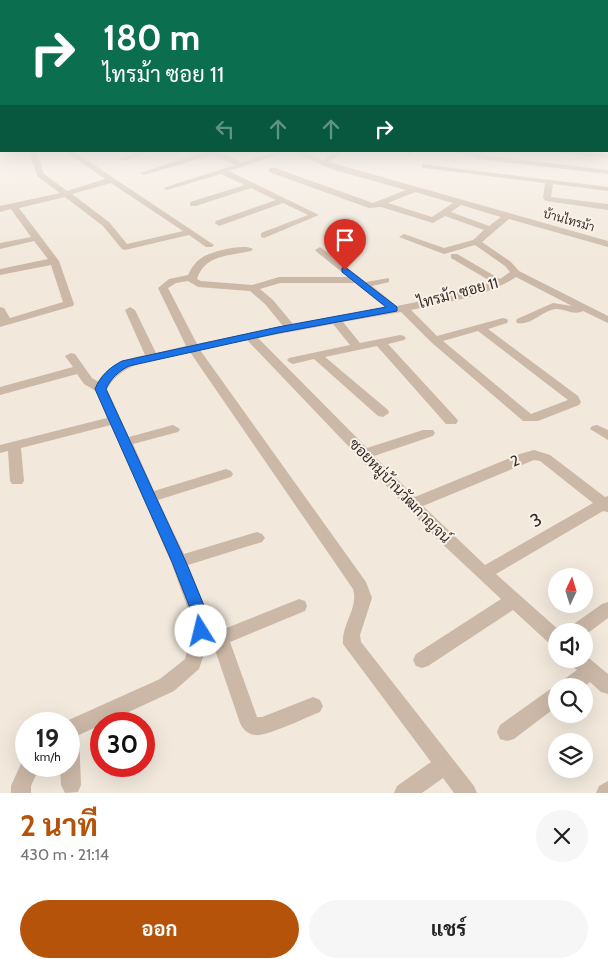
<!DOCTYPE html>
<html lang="th">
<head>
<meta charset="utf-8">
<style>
  body { margin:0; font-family:Cabin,Sarabun,sans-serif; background:#f6f6f6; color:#222; height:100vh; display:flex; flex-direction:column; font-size:19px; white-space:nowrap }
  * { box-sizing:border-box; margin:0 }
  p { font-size:16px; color:#767676 }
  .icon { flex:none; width:28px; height:28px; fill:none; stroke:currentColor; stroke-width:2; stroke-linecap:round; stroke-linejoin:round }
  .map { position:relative; height:793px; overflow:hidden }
  .details { display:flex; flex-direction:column; background:#fff; flex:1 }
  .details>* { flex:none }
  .banner { position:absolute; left:0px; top:0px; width:609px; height:152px; box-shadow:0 5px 20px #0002; background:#0b6e4f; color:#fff; overflow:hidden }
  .needle { width:32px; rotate:4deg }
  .buttons { position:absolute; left:548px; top:568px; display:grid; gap:10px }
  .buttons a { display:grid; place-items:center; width:45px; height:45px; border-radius:50%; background:#fff; box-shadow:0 5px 20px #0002; font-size:25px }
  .speed { position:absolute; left:15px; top:712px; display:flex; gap:10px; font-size:25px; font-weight:700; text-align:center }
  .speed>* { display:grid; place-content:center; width:65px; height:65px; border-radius:50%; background:#fff; box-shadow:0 5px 20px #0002; line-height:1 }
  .speed small { font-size:12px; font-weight:400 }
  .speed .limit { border:8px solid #d22; background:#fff; color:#111 }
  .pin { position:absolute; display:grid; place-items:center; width:42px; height:42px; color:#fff; margin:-51px -21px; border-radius:50% 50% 50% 0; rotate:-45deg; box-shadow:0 0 5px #0007 }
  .pin .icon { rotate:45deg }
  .me { position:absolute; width:55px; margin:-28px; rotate:351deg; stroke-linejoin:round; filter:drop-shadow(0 0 4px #0008) }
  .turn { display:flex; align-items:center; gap:18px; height:105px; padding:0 20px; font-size:22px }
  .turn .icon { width:65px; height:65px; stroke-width:2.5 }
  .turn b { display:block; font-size:35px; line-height:42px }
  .lanes { display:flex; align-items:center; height:48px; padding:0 20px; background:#0003; justify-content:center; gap:25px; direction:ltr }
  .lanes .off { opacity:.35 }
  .round { display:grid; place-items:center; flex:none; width:52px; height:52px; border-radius:26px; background:#f6f6f6 }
  .headline { display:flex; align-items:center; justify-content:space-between; height:85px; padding:0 20px }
  h1 { font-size:30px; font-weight:700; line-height:38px; color:#b45309 }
  .cta { display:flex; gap:10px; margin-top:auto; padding:10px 20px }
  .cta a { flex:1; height:58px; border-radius:30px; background:#b45309; color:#fff; font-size:20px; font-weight:700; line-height:58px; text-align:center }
  .cta a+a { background:#f6f6f6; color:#222 }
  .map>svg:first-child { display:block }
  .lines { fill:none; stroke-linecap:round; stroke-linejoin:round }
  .minor { fill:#cbb8a7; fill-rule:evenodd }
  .route { fill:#1a73e8; stroke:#114b97 }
  .labels { text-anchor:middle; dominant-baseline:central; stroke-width:4; stroke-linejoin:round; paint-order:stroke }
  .far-street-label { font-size:12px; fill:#372d28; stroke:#faf2e8 }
  .street-label { font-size:15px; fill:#372d28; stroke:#faf2e8 }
  .near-street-label { font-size:18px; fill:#372d28; stroke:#faf2e8 }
</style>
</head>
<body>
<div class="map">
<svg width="608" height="793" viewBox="0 0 608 793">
  <rect width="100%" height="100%" fill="#f2e8dc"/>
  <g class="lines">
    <!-- minor -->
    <g class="minor">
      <path d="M28 151H36L44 174 67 191 105 179 65 151H73L214 245 212 247H206L189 235 125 250 122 249 103 226 65 197 19 208 59 261 74 304 73 306 0 327V307L4 308 10 318 63 302 51 265 0 275V269L48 259 34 241 0 249V243L31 237 11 209 0 212V206L60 193 38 177ZM111 183 183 231 127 244 109 222 72 194Z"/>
      <polygon points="143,151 155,151 123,161 119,159"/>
      <polygon points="207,151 217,151 242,162 278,151 289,151 229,171 319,215 264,238 261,237 261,233 308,215 283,203 219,226 215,223 216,221 276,200 251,188 196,206 190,206 190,202 245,185 221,174 167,190 163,188 235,165 213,155 144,175 140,173"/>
      <path d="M291 151H301L323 160 337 151H345L329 162 608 241V247L509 219 482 242 511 262 519 271 608 316V323L583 311C574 316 564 308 555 309 542 311 531 326 517 323L516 321 517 319 553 303 572 306 516 277C486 297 446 302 411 310L437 336 503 318 507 319 508 321 507 323 488 329 578 396 581 402 579 405 538 421H523L431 342 401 312 343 322 360 343 400 335 404 336 406 338 404 340 388 344 456 418 458 421 456 424H446L377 346 325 357 388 410 389 413 383 417 378 416 314 359 293 364 289 362 287 360 289 358 350 345 333 324 258 338 367 448 423 430H433L435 433 433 436 374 456 415 497 520 454 534 450 550 455 605 497 608 496V512L603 511 496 574 560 631H556V646L550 644 513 610 428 666 422 668 416 666 413 660 416 654 501 599 437 539 247 340 200 350 366 582 372 598 360 635 361 642 474 786 477 793H454L443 778 422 793H394L397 786 431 762 343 644C341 625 359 608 353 589L190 352C160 359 123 360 107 389L129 437 173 425 180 429 178 432 133 444 154 491 226 469 231 471 233 474 231 477 158 500 184 554 257 532 262 534 265 538 262 542 188 565 206 609 209 632 219 631 299 599 305 601 307 606 305 611 230 642 257 717H262L313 697 320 700 323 706 320 712C307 717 266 737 255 735 248 734 243 730 240 723L214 647 206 648 199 669 174 691 79 735 81 785 78 792 65 793 61 785 60 766H69V724L62 723 160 679 185 659 192 631 188 609 171 562 111 425 21 448 24 481 22 484H12L10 481 8 451 0 453V445L107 418 96 391 84 384 77 374 0 395V387L73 367 65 356 71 353 75 354 92 378 99 382C109 364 126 359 145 355L125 310 130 307 135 310 156 353 186 346 158 288 169 279 188 275C191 268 196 261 203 257 212 251 245 243 253 249L251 251C230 256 205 254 197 279L201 281 252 285 279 277H348L317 252 315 250 320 247 366 282 389 278V282L372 286 397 306 445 296 492 282 451 258V254H457L500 279 510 272 505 266 475 245 444 254 399 237 404 234 444 248 473 240 484 230 445 216 433 223 381 207 369 208 269 172V168H275L373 203 406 190 331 169ZM415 192 453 203 432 217 388 203ZM461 205 501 217 489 226 451 212ZM188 281 198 287 250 291 265 304 283 326 197 344 168 288 176 283ZM280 283H355L386 308 293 324 273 300 260 289ZM478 331 568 400 531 414 443 341ZM534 460 540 461 593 503 485 565 423 506Z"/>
      <polygon points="409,151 416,151 411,156 407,154"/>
      <polygon points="450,151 482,153 482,155 608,170 608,174 478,159 475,157"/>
      <polygon points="556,151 608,154 608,158 559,153"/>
      <polygon points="422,164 608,187 608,191 553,184 551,197 608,204 608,210 546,201 543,198 545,183 425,168 422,168"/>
      <polygon points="597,425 608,430 608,440 590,429 592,426"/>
      <polygon points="608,602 608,618 584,636 584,631 568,631 571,626 602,604"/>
      <polygon points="584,654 608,674 608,694 601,692 590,682 584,687 561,686 563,680 577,670 571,665 568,659 584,659"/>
      <polygon points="556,687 556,707 514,739 507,741 500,739 497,732 500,725 549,690"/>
      <polygon points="26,758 26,766 40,766 31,786 31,793 11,793 11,786 23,759"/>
      <polygon points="608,781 608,793 596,793 599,786"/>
    </g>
  </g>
  <!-- sky -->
  <linearGradient id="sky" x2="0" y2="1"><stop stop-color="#7cb1d2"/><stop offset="0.57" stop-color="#f9f5ef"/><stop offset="1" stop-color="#f9f5ef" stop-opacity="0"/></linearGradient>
  <rect width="608" height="259" fill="url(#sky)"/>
  <!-- route -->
  <path class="route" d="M345 267 397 307V311L278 333 129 366C119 371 111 378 106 389L186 562 205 608 209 631 207 636 201 638 195 636 190 608 172 562 95 389C100 376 110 367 122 361L278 327 386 307 342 272V268Z"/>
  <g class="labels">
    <!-- far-street labels -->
    <g class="far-street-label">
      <text transform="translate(569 220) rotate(16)">บ้านไทรม้า</text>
    </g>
    <!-- street labels -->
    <g class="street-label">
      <text transform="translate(458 293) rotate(-15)">ไทรม้า ซอย 11</text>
      <text transform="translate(515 461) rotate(-22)">2</text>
      <text transform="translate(400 491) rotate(46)">ซอยหมู่บ้านวัฒกาญจน์</text>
    </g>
    <!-- near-street labels -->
    <g class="near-street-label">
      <text transform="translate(536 520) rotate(-30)">3</text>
    </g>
  </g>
</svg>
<div class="buttons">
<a><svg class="needle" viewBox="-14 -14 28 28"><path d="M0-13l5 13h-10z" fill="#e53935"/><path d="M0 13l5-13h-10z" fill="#767676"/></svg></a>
<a><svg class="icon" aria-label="sound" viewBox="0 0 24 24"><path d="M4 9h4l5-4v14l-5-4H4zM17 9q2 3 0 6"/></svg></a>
<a><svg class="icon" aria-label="search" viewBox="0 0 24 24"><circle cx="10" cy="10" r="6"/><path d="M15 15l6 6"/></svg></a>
<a><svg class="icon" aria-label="layers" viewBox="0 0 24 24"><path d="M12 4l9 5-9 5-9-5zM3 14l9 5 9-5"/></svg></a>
</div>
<div class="speed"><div>19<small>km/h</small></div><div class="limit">30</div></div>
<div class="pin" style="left:345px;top:270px;background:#d93025"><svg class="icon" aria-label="arrive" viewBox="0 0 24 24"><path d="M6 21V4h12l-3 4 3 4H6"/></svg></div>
<svg class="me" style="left:201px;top:631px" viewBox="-20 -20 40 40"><circle r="19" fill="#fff"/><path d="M0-13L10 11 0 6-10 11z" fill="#1a73e8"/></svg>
<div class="banner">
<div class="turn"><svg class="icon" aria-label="right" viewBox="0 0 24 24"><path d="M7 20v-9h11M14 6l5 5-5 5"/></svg><div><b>180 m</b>ไทรม้า ซอย 11</div></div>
<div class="lanes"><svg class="icon off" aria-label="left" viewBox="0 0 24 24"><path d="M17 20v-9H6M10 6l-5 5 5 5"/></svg><svg class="icon off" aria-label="ahead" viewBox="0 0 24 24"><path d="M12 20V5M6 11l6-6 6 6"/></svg><svg class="icon off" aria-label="ahead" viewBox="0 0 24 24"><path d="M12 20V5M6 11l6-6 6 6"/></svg><svg class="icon" aria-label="right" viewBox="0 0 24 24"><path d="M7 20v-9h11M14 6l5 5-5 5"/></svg></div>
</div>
</div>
<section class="details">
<div class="headline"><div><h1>2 นาที</h1><p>430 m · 21:14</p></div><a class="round"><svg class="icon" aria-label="close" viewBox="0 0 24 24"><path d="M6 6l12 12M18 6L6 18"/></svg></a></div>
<div class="cta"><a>ออก</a><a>แชร์</a></div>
</section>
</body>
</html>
